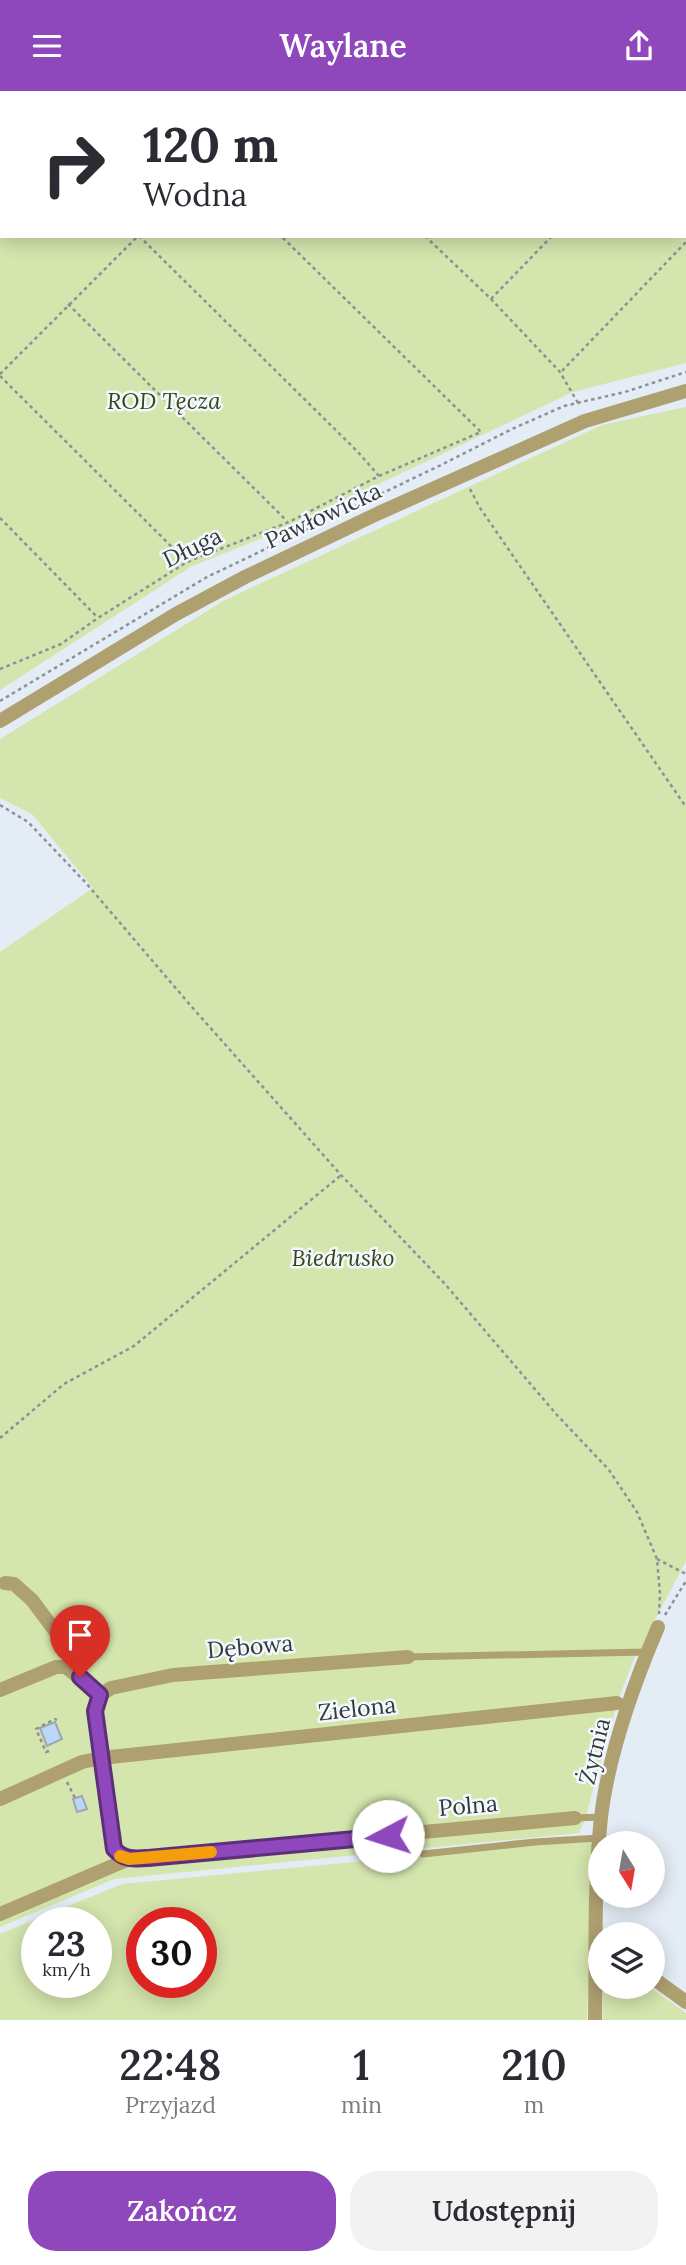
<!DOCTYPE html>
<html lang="pl">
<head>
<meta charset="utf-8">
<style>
  body { margin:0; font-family:Lora,serif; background:#f2f2f3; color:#2b2b33; height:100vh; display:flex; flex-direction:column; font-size:26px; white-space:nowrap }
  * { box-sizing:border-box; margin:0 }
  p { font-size:23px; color:#7c7c81 }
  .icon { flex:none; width:38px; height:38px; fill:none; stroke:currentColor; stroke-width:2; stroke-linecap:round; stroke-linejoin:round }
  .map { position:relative; height:1929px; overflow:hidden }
  .details { display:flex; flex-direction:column; background:#fff; flex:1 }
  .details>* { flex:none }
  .guide { position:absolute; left:0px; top:0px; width:686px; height:147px; box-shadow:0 4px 18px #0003; background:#fff; color:#2b2b33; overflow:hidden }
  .needle { width:46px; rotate:169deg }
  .tools { position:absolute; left:588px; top:1740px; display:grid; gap:14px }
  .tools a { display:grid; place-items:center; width:77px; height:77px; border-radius:50%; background:#fff; box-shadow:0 4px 18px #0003; font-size:35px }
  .speed { position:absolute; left:21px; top:1816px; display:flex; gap:14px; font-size:35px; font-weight:700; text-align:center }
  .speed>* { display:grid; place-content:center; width:91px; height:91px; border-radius:50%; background:#fff; box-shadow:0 4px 18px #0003; line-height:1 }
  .speed small { font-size:18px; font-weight:400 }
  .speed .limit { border:10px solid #d22; background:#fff; color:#111 }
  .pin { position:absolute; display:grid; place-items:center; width:60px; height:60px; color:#fff; margin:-72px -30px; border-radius:50% 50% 50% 0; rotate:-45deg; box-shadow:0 0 7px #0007 }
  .pin .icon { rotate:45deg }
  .me { position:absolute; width:77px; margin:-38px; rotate:265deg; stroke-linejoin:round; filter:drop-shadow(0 0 5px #0008) }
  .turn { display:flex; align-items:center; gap:24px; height:147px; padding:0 28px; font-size:32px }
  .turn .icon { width:91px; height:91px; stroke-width:2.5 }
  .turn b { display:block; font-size:49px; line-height:60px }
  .eta { display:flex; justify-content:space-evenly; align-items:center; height:119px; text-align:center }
  .eta b { font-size:42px; font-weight:600; line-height:49px }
  .cta { display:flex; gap:14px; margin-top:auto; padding:14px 28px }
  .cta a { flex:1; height:80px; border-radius:28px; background:#8f48bb; color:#fff; font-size:28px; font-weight:600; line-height:80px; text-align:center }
  .cta a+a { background:#f2f2f3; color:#2b2b33 }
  header { display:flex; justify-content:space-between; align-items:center; height:91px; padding:0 28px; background:#8f48bb; color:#fff; font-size:32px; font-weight:600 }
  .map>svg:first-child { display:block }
  .green { fill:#d4e5ad; fill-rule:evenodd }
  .building { fill:#bbd6f6; stroke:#9ea6ae; stroke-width:2 }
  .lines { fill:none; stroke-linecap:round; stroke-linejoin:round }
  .path { stroke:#8c9197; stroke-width:2.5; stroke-dasharray:3.5 3.5; stroke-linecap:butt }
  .lane { stroke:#afa070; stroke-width:7 }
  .street { stroke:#afa070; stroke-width:14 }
  .route-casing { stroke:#5d2f7a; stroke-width:18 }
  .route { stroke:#8f48bb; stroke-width:12 }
  .slow { stroke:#f59e0b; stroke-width:12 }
  .labels { text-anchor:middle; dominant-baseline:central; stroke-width:5; stroke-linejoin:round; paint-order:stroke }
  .park-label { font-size:23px; font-style:italic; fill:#3a4617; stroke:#f4f9ff }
  .street-label { font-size:23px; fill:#36393c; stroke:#f4f9ff }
</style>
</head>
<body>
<header><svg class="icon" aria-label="menu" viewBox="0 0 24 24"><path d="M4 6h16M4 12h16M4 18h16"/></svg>Waylane<svg class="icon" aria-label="share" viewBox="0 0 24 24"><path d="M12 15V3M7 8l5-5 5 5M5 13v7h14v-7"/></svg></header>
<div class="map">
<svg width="686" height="1929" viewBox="0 0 686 1929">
  <rect width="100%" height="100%" fill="#e4ecf5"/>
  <!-- green -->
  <g class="green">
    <path d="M0 0H686V272L573 301 273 443 192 475 0 599ZM2 2H684V145H2Z"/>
    <polygon points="686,316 686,1470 648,1542 641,1564 635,1565 617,1612 585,1728 579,1742 114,1788 0,1836 0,861 93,797 32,723 0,707 0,648 225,509 602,334"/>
    <path d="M596 1748 592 1777 587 1929H0V1843L122 1793ZM37 1832H96V1892H37ZM142 1832H201V1892H142Z"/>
    <polygon points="603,1895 648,1895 686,1922 686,1929 603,1929"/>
  </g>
  <!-- building -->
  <g class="building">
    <polygon points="55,1631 62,1648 47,1655 40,1637"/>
    <polygon points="82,1705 87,1718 77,1721 73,1708"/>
  </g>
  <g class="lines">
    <!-- path -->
    <g class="path">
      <polyline points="603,0 605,2"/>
      <polyline points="85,2 87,0"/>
      <polyline points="279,2 281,0"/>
      <polyline points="417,2 419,0"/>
      <polyline points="556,2 557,0"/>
      <polyline points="0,8 2,10"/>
      <polyline points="684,78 686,79"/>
      <polyline points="0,87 2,85"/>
      <polyline points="139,145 357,360 379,385"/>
      <polyline points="425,145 491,208 560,281 578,312"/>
      <polyline points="491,208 552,145"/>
      <polyline points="68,213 287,430"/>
      <polyline points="562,280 686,151"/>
      <polyline points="0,283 138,145"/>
      <polyline points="0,285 187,471"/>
      <polyline points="470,398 480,417 686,716"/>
      <polyline points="0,427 98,527"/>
      <polyline points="0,578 61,553 98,527 187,471 289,431 379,385 481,341 281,145"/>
      <polyline points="0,610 207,486 439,375 512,338 564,315 625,301 686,281"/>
      <polyline points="0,714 28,731 86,792 191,915 341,1084 445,1193 557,1324 609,1379 637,1421 657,1468 660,1503 659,1523"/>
      <polyline points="0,1347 64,1293 134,1255 340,1085"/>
      <polyline points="657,1468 686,1483"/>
      <polyline points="665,1524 686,1490"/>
      <polyline points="49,1660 46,1661 36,1638 55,1628 57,1629"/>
      <polyline points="67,1691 75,1707"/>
    </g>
    <!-- lane -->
    <g class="lane">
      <polyline points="408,1566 646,1561"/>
      <polyline points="575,1727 602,1726"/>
      <polyline points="423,1763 535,1751 599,1747"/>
    </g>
    <!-- street -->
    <g class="street">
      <polyline points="0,630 176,523 245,486 379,422 585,330 686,300"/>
      <polyline points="5,1492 14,1493 32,1509 70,1560 71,1569 66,1576"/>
      <polyline points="66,1576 100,1604"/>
      <polyline points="0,1599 56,1576 66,1576"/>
      <polyline points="100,1604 111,1597 173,1584 408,1566"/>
      <polyline points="100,1604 95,1620 114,1758 120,1765 129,1768"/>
      <polyline points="0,1708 82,1671 101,1667 617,1612"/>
      <polyline points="0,1823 129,1768 575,1727"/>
      <polyline points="653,1887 686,1911"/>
      <path d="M595 1929C596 1866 594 1799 600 1736 606 1669 632 1597 658 1536"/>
    </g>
  </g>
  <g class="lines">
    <defs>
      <path id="route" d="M80 1586 100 1604 95 1620 114 1758C124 1769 134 1768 148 1767L388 1745"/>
    </defs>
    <!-- route casing -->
    <use href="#route" class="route-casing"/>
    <!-- route -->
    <use href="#route" class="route"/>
    <!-- slow -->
    <polyline class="slow" points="120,1765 129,1768 211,1761"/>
  </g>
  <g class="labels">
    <!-- park labels -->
    <g class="park-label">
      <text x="164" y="309">ROD Tęcza</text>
      <text x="343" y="1166">Biedrusko</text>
    </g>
    <!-- street labels -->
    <g class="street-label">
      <text transform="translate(323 424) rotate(-25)">Pawłowicka</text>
      <text transform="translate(192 456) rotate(-26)">Długa</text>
      <text transform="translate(250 1555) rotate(-5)">Dębowa</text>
      <text transform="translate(357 1617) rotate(-6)">Zielona</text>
      <text transform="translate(594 1660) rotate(-76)">Żytnia</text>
      <text transform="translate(468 1714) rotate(-5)">Polna</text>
    </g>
  </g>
</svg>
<div class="tools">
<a><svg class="needle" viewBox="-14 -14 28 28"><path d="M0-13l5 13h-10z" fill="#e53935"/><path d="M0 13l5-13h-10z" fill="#7c7c81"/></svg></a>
<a><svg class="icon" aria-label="layers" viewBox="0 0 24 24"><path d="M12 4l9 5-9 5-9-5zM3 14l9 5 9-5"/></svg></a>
</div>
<div class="speed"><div>23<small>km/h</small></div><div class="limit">30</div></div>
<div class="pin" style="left:80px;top:1586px;background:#d93025"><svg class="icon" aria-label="arrive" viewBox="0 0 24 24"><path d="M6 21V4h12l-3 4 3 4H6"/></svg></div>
<svg class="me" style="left:388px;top:1745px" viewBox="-20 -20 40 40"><circle r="19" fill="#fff"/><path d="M0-13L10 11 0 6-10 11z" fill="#8f48bb"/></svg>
<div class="guide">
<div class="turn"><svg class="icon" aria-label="right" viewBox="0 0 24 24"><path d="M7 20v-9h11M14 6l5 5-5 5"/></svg><div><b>120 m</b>Wodna</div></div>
</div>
</div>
<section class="details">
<div class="eta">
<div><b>22:48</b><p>Przyjazd</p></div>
<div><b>1</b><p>min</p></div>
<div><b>210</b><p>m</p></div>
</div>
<div class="cta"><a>Zakończ</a><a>Udostępnij</a></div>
</section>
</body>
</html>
